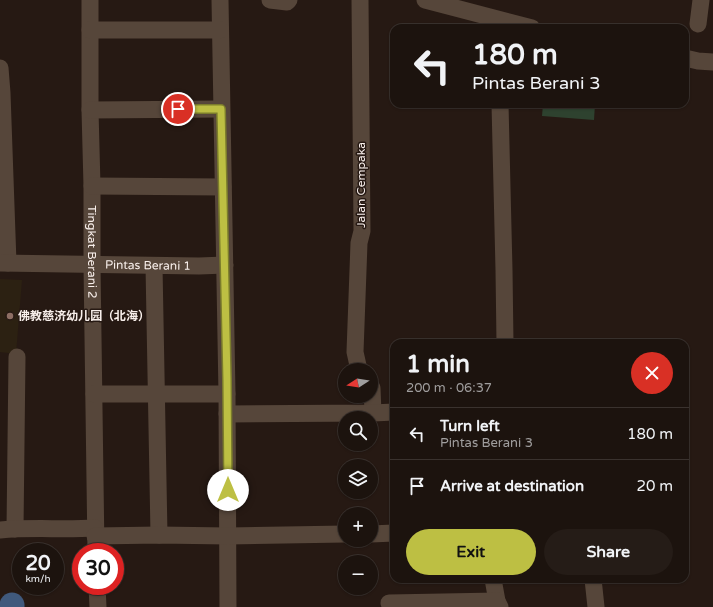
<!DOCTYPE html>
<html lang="en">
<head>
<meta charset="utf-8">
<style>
  body { margin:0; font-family:"Varela Round","Noto Sans SC",sans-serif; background:#251c17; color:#f1f3f6; height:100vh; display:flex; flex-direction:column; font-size:15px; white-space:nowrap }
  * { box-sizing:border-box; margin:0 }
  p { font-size:13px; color:#a09e9e }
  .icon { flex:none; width:22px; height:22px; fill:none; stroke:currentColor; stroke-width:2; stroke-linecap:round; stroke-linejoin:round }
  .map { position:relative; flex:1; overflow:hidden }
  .drawer { position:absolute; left:390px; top:339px; width:299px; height:244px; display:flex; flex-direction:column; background:#1c130e; border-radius:12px; box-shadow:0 1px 3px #0004,0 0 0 1px #3a322e }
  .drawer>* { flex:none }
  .top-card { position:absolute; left:390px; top:24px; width:299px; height:84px; border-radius:12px; box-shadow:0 1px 3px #0004,0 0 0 1px #3a322e; background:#1c130e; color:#f1f3f6; overflow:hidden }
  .needle { width:26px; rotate:258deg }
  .buttons { position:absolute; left:338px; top:363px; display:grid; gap:8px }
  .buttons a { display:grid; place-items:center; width:40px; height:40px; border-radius:50%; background:#1c130e; box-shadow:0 1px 3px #0004,0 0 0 1px #3a322e; font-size:20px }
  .speed { position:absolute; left:12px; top:543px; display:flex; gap:8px; font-size:20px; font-weight:700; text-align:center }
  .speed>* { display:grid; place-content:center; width:52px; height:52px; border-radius:50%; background:#1c130e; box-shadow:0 1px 3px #0004,0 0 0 1px #3a322e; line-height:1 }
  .speed small { font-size:10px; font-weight:400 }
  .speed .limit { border:6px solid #d22; background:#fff; color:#111 }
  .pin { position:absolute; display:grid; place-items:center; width:34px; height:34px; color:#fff; margin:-17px; border:2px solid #fff; border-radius:50%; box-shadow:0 1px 4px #0007 }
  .me { position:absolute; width:44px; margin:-22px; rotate:0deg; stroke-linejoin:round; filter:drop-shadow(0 0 3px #0008) }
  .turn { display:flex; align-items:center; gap:14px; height:84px; padding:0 16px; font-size:18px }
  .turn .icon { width:52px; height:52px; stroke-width:2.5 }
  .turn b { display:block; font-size:28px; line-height:34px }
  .round { display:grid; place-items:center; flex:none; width:42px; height:42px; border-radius:21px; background:#251c17 }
  .overview { display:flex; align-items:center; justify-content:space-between; height:68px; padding:0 16px }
  h1 { font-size:24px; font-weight:700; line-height:30px }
  .primary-button { display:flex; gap:8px; margin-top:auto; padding:8px 16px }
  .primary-button a { flex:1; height:46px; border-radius:24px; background:#bdbf43; color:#111; font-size:16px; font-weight:700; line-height:46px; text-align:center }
  .primary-button a+a { background:#251c17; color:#f1f3f6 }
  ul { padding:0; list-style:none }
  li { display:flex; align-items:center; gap:12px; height:52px; padding:0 16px; border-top:1px solid #3a322e }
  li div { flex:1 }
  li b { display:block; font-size:15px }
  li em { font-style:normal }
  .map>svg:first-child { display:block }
  .education { fill:#2c2112 }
  .green { fill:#2e422f }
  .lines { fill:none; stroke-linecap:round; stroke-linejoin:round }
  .river { stroke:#40597c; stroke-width:25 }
  .minor { stroke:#56463a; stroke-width:17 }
  .route-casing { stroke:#7b7c2c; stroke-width:10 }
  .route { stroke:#bdbf43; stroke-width:7 }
  .education-dot { fill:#8d6e63; stroke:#261913; stroke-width:1.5 }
  .labels { text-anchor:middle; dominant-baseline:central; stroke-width:3; stroke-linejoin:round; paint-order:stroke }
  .street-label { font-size:12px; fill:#f8efeb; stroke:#261913 }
  .poi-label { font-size:12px; font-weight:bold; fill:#f8efeb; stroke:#261913; text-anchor:start }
</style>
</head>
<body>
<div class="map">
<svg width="713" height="607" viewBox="0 0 713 607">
  <rect width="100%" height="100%" fill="#261913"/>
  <!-- education -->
  <polygon class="education" points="0,279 22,280 16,354 0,352"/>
  <!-- green -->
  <polygon class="green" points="543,104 595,104 594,120 542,116"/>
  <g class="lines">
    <!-- river -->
    <polyline class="river" points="12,607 12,605"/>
    <!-- minor -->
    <g class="minor">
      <path id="s1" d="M90 0V110L92 186V265L96 552"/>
      <polyline points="220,0 227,394 228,607"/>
      <polyline points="270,0 287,2 289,0"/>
      <polyline points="425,0 532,28"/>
      <polyline points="698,24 701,0"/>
      <polyline points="90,30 220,30"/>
      <polyline points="685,58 698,61 713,62"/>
      <polyline points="0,68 2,93 8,263"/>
      <polyline points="500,104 504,270 505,343"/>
      <polyline points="90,110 221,109"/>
      <polyline points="92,186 223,187"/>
      <path id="s2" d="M0 263 199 266 225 265"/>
      <polyline points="154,266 159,535"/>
      <polyline points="359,370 355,352 359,243 362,231 360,0"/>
      <polyline points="371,386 372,388 373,413"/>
      <polyline points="94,394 227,394"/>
      <polyline points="227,414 373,413 394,412"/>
      <polyline points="15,529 17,357"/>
      <path d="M0 530C32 527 63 530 95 528"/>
      <polyline points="371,534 394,533"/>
      <polyline points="95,536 159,535 228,536 345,534"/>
      <polyline points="493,579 497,601 500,607"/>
      <polyline points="593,579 596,607"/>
      <polyline points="97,586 98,607"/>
      <polyline points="389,603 497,601"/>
    </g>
  </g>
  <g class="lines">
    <defs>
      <polyline id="route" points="178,109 221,109 227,380 228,490"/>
    </defs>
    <!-- route casing -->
    <use href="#route" class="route-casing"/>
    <!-- route -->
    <use href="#route" class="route"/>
  </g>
  <!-- markers -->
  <circle class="education-dot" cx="10" cy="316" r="4"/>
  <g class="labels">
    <!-- street labels -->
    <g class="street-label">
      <text transform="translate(361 185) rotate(-90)">Jalan Cempaka</text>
      <text stroke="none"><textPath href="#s1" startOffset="252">Tingkat Berani 2</textPath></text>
      <text stroke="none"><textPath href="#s2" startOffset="148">Pintas Berani 1</textPath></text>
    </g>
    <!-- poi labels -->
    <g class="poi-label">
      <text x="18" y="316">佛教慈济幼儿园（北海）</text>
    </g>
  </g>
</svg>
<div class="buttons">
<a><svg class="needle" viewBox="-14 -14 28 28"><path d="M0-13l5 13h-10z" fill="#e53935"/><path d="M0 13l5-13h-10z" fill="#a09e9e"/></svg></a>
<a><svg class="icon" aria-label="search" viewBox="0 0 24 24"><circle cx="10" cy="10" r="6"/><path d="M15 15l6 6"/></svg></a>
<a><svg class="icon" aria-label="layers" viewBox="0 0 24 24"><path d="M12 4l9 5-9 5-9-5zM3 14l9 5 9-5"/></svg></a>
<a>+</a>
<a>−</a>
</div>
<div class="speed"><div>20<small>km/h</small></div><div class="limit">30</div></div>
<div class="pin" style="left:178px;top:109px;background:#d93025"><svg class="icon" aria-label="arrive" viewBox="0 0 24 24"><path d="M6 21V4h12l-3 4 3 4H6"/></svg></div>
<svg class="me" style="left:228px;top:490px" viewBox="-20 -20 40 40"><circle r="19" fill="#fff"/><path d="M0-13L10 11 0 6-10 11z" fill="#bdbf43"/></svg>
<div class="top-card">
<div class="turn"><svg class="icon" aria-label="left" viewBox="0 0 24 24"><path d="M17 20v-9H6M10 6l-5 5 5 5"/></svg><div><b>180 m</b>Pintas Berani 3</div></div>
</div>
<section class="drawer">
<div class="overview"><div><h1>1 min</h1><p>200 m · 06:37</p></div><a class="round" style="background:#d93025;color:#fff"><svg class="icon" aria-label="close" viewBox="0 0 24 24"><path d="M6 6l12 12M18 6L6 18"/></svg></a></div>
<ul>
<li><svg class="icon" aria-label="left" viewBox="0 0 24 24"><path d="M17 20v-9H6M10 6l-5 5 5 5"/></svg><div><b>Turn left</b><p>Pintas Berani 3</p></div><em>180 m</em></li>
<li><svg class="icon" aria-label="arrive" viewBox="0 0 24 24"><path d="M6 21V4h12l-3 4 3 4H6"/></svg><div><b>Arrive at destination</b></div><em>20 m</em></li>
</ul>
<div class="primary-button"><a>Exit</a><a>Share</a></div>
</section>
</div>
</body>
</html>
